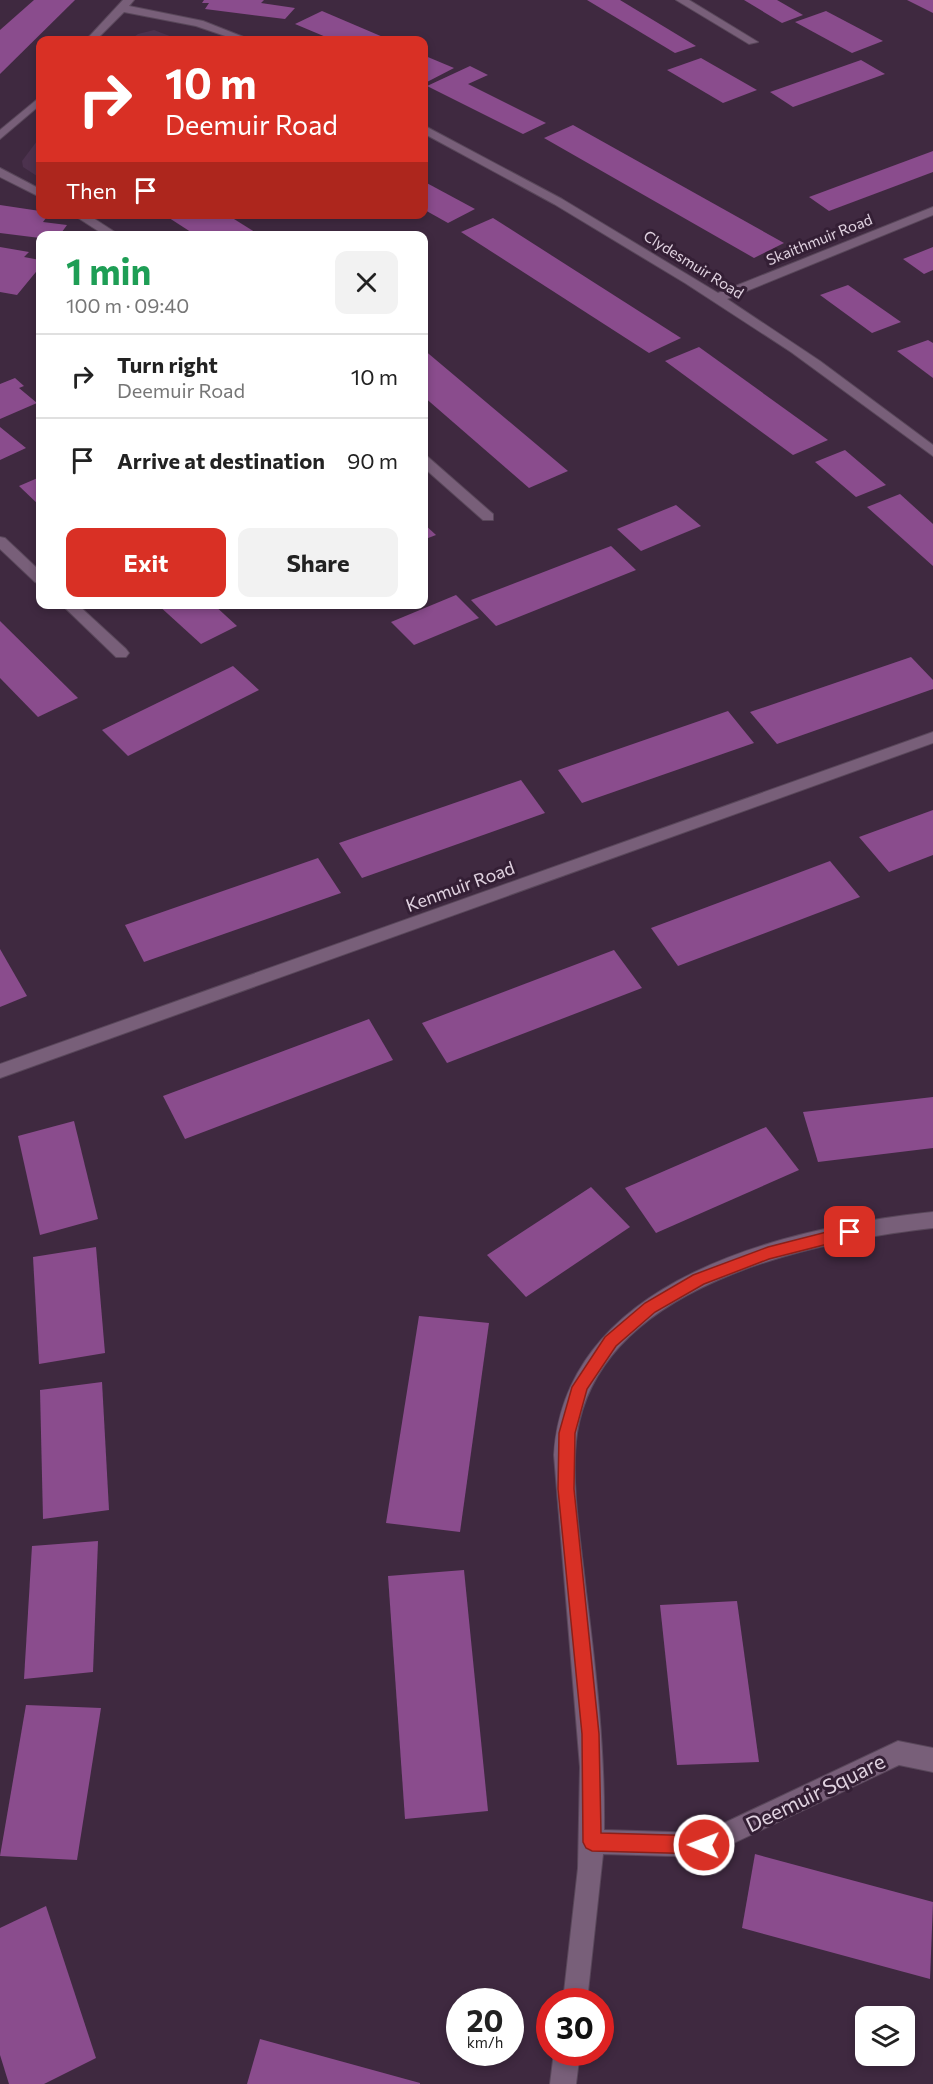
<!DOCTYPE html>
<html lang="en">
<head>
<meta charset="utf-8">
<style>
  body { margin:0; font-family:Commissioner,sans-serif; background:#f2f2f2; color:#222; height:100vh; display:flex; flex-direction:column; font-size:22px; white-space:nowrap }
  * { box-sizing:border-box; margin:0 }
  p { font-size:20px; color:#767676 }
  .icon { flex:none; width:33px; height:33px; fill:none; stroke:currentColor; stroke-width:2; stroke-linecap:round; stroke-linejoin:round }
  .map { position:relative; flex:1; overflow:hidden }
  .details { position:absolute; left:36px; top:231px; width:392px; height:378px; display:flex; flex-direction:column; background:#fff; border-radius:12px; box-shadow:0 3px 9px #0003 }
  .details>* { flex:none }
  .guide { position:absolute; left:36px; top:36px; width:392px; height:183px; border-radius:12px; box-shadow:0 3px 9px #0003; background:#d93025; color:#fff; overflow:hidden }
  .buttons { position:absolute; left:855px; top:2006px; display:grid; gap:12px }
  .buttons a { display:grid; place-items:center; width:60px; height:60px; border-radius:12px; background:#fff; box-shadow:0 3px 9px #0003; font-size:30px }
  .speed { position:absolute; left:446px; top:1988px; display:flex; gap:12px; font-size:30px; font-weight:700; text-align:center }
  .speed>* { display:grid; place-content:center; width:78px; height:78px; border-radius:50%; background:#fff; box-shadow:0 3px 9px #0003; line-height:1 }
  .speed small { font-size:15px; font-weight:400 }
  .speed .limit { border:9px solid #d22; background:#fff; color:#111 }
  .pin { position:absolute; display:grid; place-items:center; width:51px; height:51px; color:#fff; margin:-26px; border-radius:12px; box-shadow:0 3px 9px #0006 }
  .me { position:absolute; width:66px; margin:-33px; rotate:271deg; stroke-linejoin:round; filter:drop-shadow(0 0 4px #0008) }
  .turn { display:flex; align-items:center; gap:21px; height:126px; padding:0 30px; font-size:27px }
  .turn .icon { width:78px; height:78px; stroke-width:2.5 }
  .turn b { display:block; font-size:42px; line-height:51px }
  .then { display:flex; align-items:center; height:57px; padding:0 30px; background:#0003; gap:12px; font-size:22px }
  .round { display:grid; place-items:center; flex:none; width:63px; height:63px; border-radius:12px; background:#f2f2f2 }
  .overview { display:flex; align-items:center; justify-content:space-between; height:102px; padding:0 30px }
  h1 { font-size:36px; font-weight:700; line-height:45px; color:#1e9e55 }
  .action { display:flex; gap:12px; margin-top:auto; padding:12px 30px }
  .action a { flex:1; height:69px; border-radius:12px; background:#d93025; color:#fff; font-size:24px; font-weight:700; line-height:69px; text-align:center }
  .action a+a { background:#f2f2f2; color:#222 }
  ul { padding:0; list-style:none }
  li { display:flex; align-items:center; gap:18px; height:84px; padding:0 30px; border-top:2px solid #e0e0e0 }
  li div { flex:1 }
  li b { display:block; font-size:22px }
  li em { font-style:normal }
  .map>svg:first-child { display:block }
  .built { fill:#4c324e }
  .building { fill:#8a4c8d }
  .lines { fill:none; stroke-linecap:round; stroke-linejoin:round }
  .street-casing { stroke:#59475a; stroke-width:2 }
  .street { fill:#785f79; fill-rule:evenodd }
  .route { fill:#d93025; stroke:#8d1f18; stroke-width:1.5 }
  .labels { text-anchor:middle; dominant-baseline:central; stroke-width:6; stroke-linejoin:round; paint-order:stroke }
  .far-street-label { font-size:15px; fill:#e0d2e0; stroke:#341f35 }
  .street-label { font-size:18px; fill:#e0d2e0; stroke:#341f35 }
  .near-street-label { font-size:21px; fill:#e0d2e0; stroke:#341f35 }
</style>
</head>
<body>
<div class="map">
<svg width="933" height="2084" viewBox="0 0 933 2084">
  <rect width="100%" height="100%" fill="#3f2940"/>
  <!-- built -->
  <g class="built">
    <polygon points="154,30 180,40 130,40 138,34"/>
    <polygon points="40,137 40,178 23,167 22,161"/>
  </g>
  <!-- building -->
  <g class="building">
    <polygon points="34,0 75,0 0,74 0,30"/>
    <polygon points="204,0 264,0 261,3 295,8 285,19 205,9 209,3 202,3"/>
    <polygon points="587,0 620,0 696,46 675,53"/>
    <polygon points="744,0 777,0 803,15 782,23"/>
    <polygon points="907,0 933,0 933,13"/>
    <polygon points="322,11 390,40 333,40 295,24"/>
    <polygon points="826,11 883,41 852,53 795,22"/>
    <polygon points="423,55 454,68 427,82 423,80"/>
    <polygon points="701,58 757,90 723,103 667,70"/>
    <polygon points="861,60 885,74 793,107 770,92"/>
    <polygon points="470,66 488,75 468,84 546,123 523,134 427,86"/>
    <polygon points="573,125 784,243 754,258 544,138"/>
    <polygon points="933,151 933,172 829,211 809,197"/>
    <polygon points="423,181 475,209 448,223 423,209"/>
    <polygon points="0,205 40,211 40,214 49,214 43,222 67,225 59,236 40,236 40,238 0,233"/>
    <polygon points="163,214 226,214 261,236 197,236"/>
    <polygon points="493,218 681,338 649,353 461,232"/>
    <polygon points="0,247 29,252 24,257 40,260 40,267 17,295 0,292"/>
    <polygon points="933,247 933,270 924,274 903,259"/>
    <polygon points="848,285 901,322 872,333 820,295"/>
    <polygon points="928,340 933,343 933,378 897,351"/>
    <polygon points="699,347 828,440 793,455 665,361"/>
    <polygon points="423,349 568,471 529,488 423,396"/>
    <polygon points="15,378 24,386 19,388 37,403 0,419 0,384"/>
    <polygon points="0,427 26,448 0,460"/>
    <polygon points="845,450 886,485 856,497 815,462"/>
    <polygon points="40,477 40,506 19,486"/>
    <polygon points="900,494 933,524 933,566 867,507"/>
    <polygon points="676,505 701,526 641,551 617,529"/>
    <polygon points="423,523 436,535 423,540"/>
    <polygon points="611,546 636,570 496,626 471,600"/>
    <polygon points="456,595 479,618 414,645 391,622"/>
    <polygon points="157,604 213,604 237,626 201,644"/>
    <polygon points="0,621 78,698 38,717 0,678"/>
    <polygon points="911,657 933,680 933,689 777,744 750,712"/>
    <polygon points="233,666 259,690 128,756 102,730"/>
    <polygon points="728,711 754,743 582,803 558,770"/>
    <polygon points="521,780 545,813 362,878 339,843"/>
    <polygon points="933,810 933,855 889,872 859,837"/>
    <polygon points="318,858 341,893 144,962 125,925"/>
    <polygon points="830,861 860,897 678,966 651,928"/>
    <polygon points="0,949 27,996 0,1007"/>
    <polygon points="614,950 642,988 447,1063 422,1023"/>
    <polygon points="369,1019 393,1060 185,1139 163,1096"/>
    <polygon points="933,1097 933,1148 818,1162 803,1112"/>
    <polygon points="74,1121 98,1219 40,1235 18,1136"/>
    <polygon points="766,1127 799,1170 656,1233 625,1188"/>
    <polygon points="591,1187 630,1227 526,1297 487,1255"/>
    <polygon points="96,1247 105,1353 39,1364 33,1257"/>
    <polygon points="419,1316 489,1323 460,1532 386,1523"/>
    <polygon points="102,1382 109,1510 43,1519 40,1390"/>
    <polygon points="98,1541 93,1672 24,1679 32,1546"/>
    <polygon points="464,1570 488,1811 405,1819 388,1576"/>
    <polygon points="737,1601 759,1762 677,1765 660,1605"/>
    <polygon points="26,1705 101,1708 77,1860 0,1856"/>
    <polygon points="755,1854 933,1902 930,1979 742,1928"/>
    <polygon points="46,1906 96,2058 44,2084 9,2084 0,2055 0,1928"/>
    <polygon points="260,2039 420,2083 420,2084 247,2084"/>
  </g>
  <g class="lines">
    <defs>
      <g id="street">
        <polygon points="123,0 134,0 129,6 203,21 251,40 237,40 196,26 124,12 96,40 86,40"/>
        <polygon points="676,0 689,0 758,42 749,44"/>
        <polygon points="40,97 40,105 0,139 0,130"/>
        <polygon points="423,125 562,199 718,293 933,207 933,215 727,299 820,361 933,445 933,456 791,352 685,283 554,204 423,133"/>
        <polygon points="0,168 40,189 40,197 0,177"/>
        <polygon points="72,214 87,214 121,236 106,236"/>
        <polygon points="423,456 428,457 493,514 493,520 483,520 423,467"/>
        <polygon points="0,537 5,538 40,571 40,584 35,582 0,549"/>
        <polygon points="61,604 77,604 126,649 129,653 126,657 116,657"/>
        <polygon points="933,732 933,743 0,1078 0,1064"/>
        <path d="M933 1212V1228C809 1242 601 1285 577 1433 570 1482 581 1542 586 1591 596 1671 605 1750 604 1830L703 1833 898 1741 933 1748V1772L899 1765 704 1857 603 1854 587 2001H563L578 1868 580 1767 554 1455C565 1277 790 1227 933 1212Z"/>
        <polygon points="554,2052 580,2052 576,2084 550,2084"/>
      </g>
    </defs>
    <!-- street casing -->
    <use href="#street" class="street-casing"/>
    <!-- street -->
    <use href="#street" class="street"/>
  </g>
  <!-- route -->
  <polygon class="route" points="850,1226 857,1232 855,1237 769,1259 704,1284 655,1312 616,1346 587,1389 575,1433 574,1489 599,1734 601,1833 704,1836 711,1838 713,1845 711,1851 704,1854 592,1851 586,1848 583,1842 582,1734 558,1489 559,1433 572,1387 605,1337 645,1303 693,1275 768,1247"/>
  <g class="labels">
    <!-- far-street labels -->
    <g class="far-street-label">
      <text transform="translate(819 239) rotate(-22)">Skaithmuir Road</text>
      <text transform="translate(694 264) rotate(32)">Clydesmuir Road</text>
    </g>
    <!-- street labels -->
    <g class="street-label">
      <text transform="translate(460 886) rotate(-20)">Kenmuir Road</text>
    </g>
    <!-- near-street labels -->
    <g class="near-street-label">
      <text transform="translate(815 1792) rotate(-26)">Deemuir Square</text>
    </g>
  </g>
</svg>
<div class="buttons">
<a><svg class="icon" aria-label="layers" viewBox="0 0 24 24"><path d="M12 4l9 5-9 5-9-5zM3 14l9 5 9-5"/></svg></a>
</div>
<div class="speed"><div>20<small>km/h</small></div><div class="limit">30</div></div>
<div class="pin" style="left:850px;top:1232px;background:#d93025"><svg class="icon" aria-label="arrive" viewBox="0 0 24 24"><path d="M6 21V4h12l-3 4 3 4H6"/></svg></div>
<svg class="me" style="left:704px;top:1845px" viewBox="-20 -20 40 40"><circle r="17" fill="#d93025" stroke="#fff" stroke-width="3"/><path d="M0-11L8 9 0 5-8 9z" fill="#fff"/></svg>
<div class="guide">
<div class="turn"><svg class="icon" aria-label="right" viewBox="0 0 24 24"><path d="M7 20v-9h11M14 6l5 5-5 5"/></svg><div><b>10 m</b>Deemuir Road</div></div>
<div class="then">Then<svg class="icon" aria-label="arrive" viewBox="0 0 24 24"><path d="M6 21V4h12l-3 4 3 4H6"/></svg></div>
</div>
<section class="details">
<div class="overview"><div><h1>1 min</h1><p>100 m · 09:40</p></div><a class="round"><svg class="icon" aria-label="close" viewBox="0 0 24 24"><path d="M6 6l12 12M18 6L6 18"/></svg></a></div>
<ul>
<li><svg class="icon" aria-label="right" viewBox="0 0 24 24"><path d="M7 20v-9h11M14 6l5 5-5 5"/></svg><div><b>Turn right</b><p>Deemuir Road</p></div><em>10 m</em></li>
<li><svg class="icon" aria-label="arrive" viewBox="0 0 24 24"><path d="M6 21V4h12l-3 4 3 4H6"/></svg><div><b>Arrive at destination</b></div><em>90 m</em></li>
</ul>
<div class="action"><a>Exit</a><a>Share</a></div>
</section>
</div>
</body>
</html>
